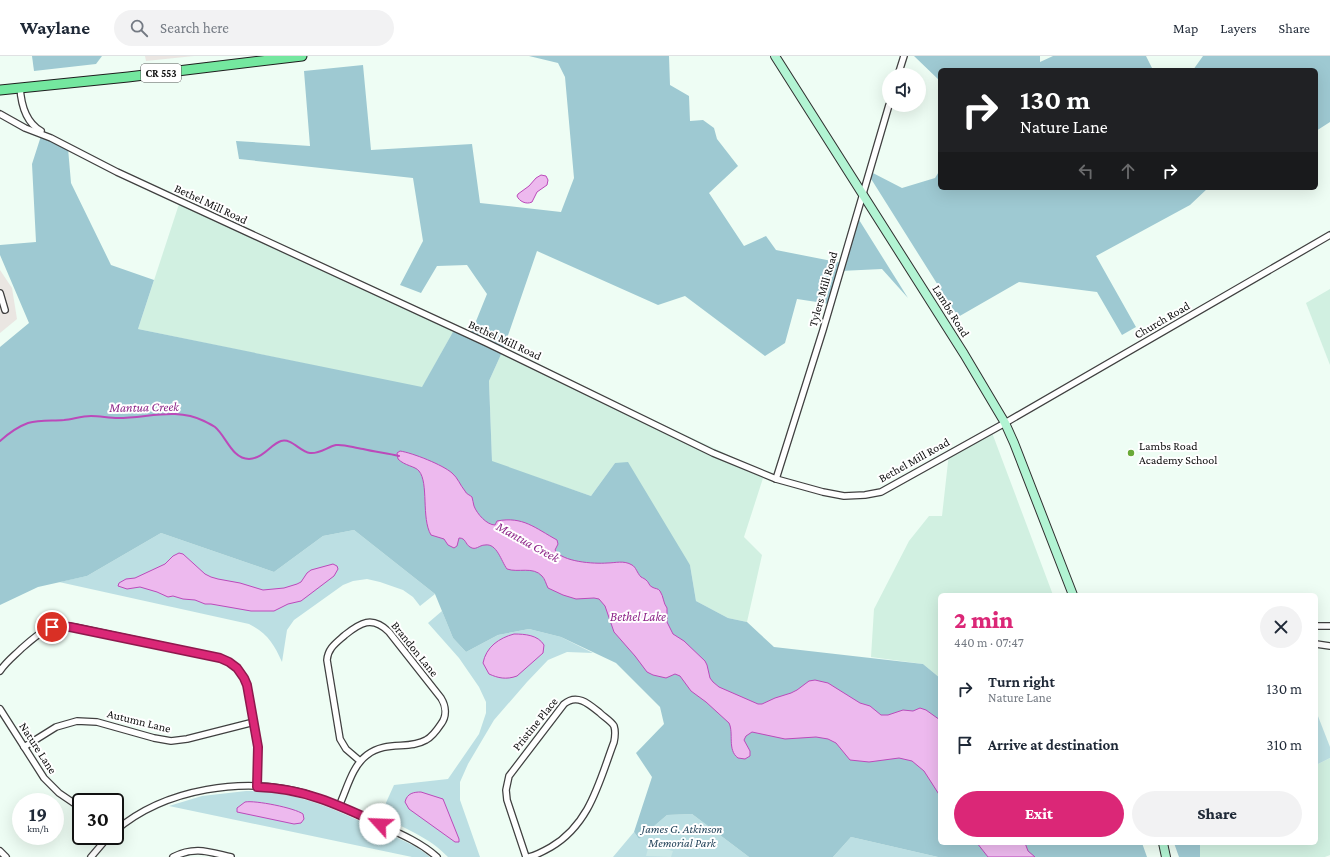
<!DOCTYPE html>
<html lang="en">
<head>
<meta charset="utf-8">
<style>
  body { margin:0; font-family:"Crimson Pro",serif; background:#f2f2f3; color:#1f2937; height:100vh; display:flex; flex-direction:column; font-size:15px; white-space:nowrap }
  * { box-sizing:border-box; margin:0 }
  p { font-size:13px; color:#747a83 }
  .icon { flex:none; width:22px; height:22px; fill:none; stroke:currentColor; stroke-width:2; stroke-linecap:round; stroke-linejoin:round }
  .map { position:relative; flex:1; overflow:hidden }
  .side { position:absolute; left:938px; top:537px; width:380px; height:252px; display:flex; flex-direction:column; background:#fff; border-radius:6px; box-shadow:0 4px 16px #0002 }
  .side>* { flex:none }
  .top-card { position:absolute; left:938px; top:12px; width:380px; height:122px; border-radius:6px; box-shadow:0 4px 16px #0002; background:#202124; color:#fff; overflow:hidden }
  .tools { position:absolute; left:882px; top:12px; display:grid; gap:8px }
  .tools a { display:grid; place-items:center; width:44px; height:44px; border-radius:50%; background:#fff; box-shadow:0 4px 16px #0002; font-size:20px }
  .speed { position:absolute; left:12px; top:737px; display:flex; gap:8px; font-size:20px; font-weight:700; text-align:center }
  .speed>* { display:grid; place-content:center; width:52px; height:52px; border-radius:50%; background:#fff; box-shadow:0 4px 16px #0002; line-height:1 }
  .speed small { font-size:10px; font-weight:400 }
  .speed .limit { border:2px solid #111; border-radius:6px; background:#fff; color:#111 }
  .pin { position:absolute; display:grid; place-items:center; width:34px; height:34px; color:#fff; margin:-17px; border:2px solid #fff; border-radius:50%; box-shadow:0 1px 4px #0007 }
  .me { position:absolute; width:44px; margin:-22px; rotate:295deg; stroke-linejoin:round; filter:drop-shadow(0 0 3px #0008) }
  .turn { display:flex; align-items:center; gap:14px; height:84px; padding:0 16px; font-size:18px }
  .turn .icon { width:52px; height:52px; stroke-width:2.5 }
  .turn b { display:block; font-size:28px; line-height:34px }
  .lanes { display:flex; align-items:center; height:38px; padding:0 16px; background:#0003; justify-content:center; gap:20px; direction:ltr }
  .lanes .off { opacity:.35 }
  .round { display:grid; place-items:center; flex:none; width:42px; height:42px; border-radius:21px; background:#f2f2f3 }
  .head { display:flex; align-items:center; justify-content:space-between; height:68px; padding:0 16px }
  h1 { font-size:24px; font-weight:800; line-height:30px; color:#db2777 }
  .primary-button { display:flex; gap:8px; margin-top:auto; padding:8px 16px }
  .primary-button a { flex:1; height:46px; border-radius:24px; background:#db2777; color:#fff; font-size:16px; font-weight:800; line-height:46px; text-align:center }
  .primary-button a+a { background:#f2f2f3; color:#1f2937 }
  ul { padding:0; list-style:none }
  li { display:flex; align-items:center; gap:12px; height:56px; padding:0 16px }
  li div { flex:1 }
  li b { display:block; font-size:15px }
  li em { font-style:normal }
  header { display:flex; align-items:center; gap:24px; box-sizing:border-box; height:56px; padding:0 20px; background:#fff; border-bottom:1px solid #e0e1e3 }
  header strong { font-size:19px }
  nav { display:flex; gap:22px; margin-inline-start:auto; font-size:14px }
  .search { width:280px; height:36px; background:#f2f2f3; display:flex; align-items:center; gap:10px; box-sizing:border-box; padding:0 14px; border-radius:22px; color:#747a83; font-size:15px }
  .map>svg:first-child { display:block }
  .industrial { fill:#eae6e2 }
  .farmland { fill:#d1f0e1 }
  .green { fill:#bcdfe3 }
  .forest { fill:#9ec9d2 }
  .pitch { fill:#cae8e7 }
  .water { fill:#edb9ee; stroke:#bb4aba }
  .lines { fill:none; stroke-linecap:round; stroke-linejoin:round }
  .stream { stroke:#bb4aba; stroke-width:2 }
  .minor-casing { stroke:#404040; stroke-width:8 }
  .secondary-casing { stroke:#2f2f2f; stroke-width:10 }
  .primary-casing { stroke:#1e1e1e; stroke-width:11 }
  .minor { stroke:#fff; stroke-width:5.5 }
  .secondary { stroke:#b2f4d3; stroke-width:8 }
  .primary { stroke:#74e79f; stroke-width:9 }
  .route-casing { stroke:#8e194d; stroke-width:10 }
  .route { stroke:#db2777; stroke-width:7 }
  .poi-dot { fill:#69aa37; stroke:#fff; stroke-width:1.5 }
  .labels { text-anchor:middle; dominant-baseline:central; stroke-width:4; stroke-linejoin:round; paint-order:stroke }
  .shield { fill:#fff; stroke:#565656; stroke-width:1 }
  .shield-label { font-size:11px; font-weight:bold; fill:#0d0d0d }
  .street-label { font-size:12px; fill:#0d0d0d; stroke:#fff }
  .poi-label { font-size:12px; fill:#0d0d0d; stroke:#fff; text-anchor:start }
  .park-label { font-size:12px; font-style:italic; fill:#26465c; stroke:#fff }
  .water-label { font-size:13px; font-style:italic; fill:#8e2689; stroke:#fff }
</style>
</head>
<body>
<header>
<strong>Waylane</strong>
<div class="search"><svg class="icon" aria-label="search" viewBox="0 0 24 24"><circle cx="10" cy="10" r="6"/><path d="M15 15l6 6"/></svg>Search here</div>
<nav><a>Map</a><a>Layers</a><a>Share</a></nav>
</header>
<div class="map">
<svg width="1330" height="801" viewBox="0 0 1330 801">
  <rect width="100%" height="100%" fill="#eefdf4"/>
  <!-- industrial -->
  <g class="industrial">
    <polygon points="145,0 194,0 146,5"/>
    <polygon points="0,214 12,232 17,263 0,277"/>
  </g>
  <!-- farmland -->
  <g class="farmland">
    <polygon points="180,145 454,274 422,332 138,273"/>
    <polygon points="1330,233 1330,309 1306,247"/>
    <polygon points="503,294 765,416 744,481 762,499 747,566 728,562 696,545 690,509 615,407 591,440 492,406 489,325"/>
    <polygon points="991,374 1053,539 940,539 940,622 923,608 871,601 874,553 909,485 929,460 942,460 949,397"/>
    <polygon points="1330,702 1330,799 1325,801 1200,801 1200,788 1201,787 1316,787 1316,709"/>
  </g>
  <!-- green -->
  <g class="green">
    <path d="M354 474 435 538 420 550 413 541 403 534 380 526 367 523 353 525 343 529 294 564 287 574 282 606C274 588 267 577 249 568L59 526 87 520 161 477 274 516 323 480Z"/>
    <path d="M442 555 453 582 466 596 498 579 529 573 561 581 593 597 567 596 548 604 527 626 494 664 468 708 460 726V744L480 801H448C429 781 404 772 380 760L394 729 448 723 479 678 486 657V646L479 631 459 602 428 567Z"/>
    <polygon points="1316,655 1330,691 1330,702 1316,709"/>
    <path d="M246 735C298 735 335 753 381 775 398 782 416 789 430 801H412L169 750 202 740Z"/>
    <polygon points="692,758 749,801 613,801 634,776 639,783 667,759"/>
    <polygon points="851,781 938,801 833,801"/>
  </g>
  <!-- forest -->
  <g class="forest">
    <polygon points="32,0 102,0 96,8 34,15"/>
    <polygon points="529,0 669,0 670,29 689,40 690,65 703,64 714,72 717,83 738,110 709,137 744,190 766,180 776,194 842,207 856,159 908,242 882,213 840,215 830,248 797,243 785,287 765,300 685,240 658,249 537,195 503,294 489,325 492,405 591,440 615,407 628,406 690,509 696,545 728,562 747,566 774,591 923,608 940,622 940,787 1142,787 1147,801 938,801 851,781 833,801 749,801 692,758 667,759 639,783 634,776 652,721 636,697 664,668 660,651 616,607 561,581 529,573 498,579 466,596 453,582 435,538 354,474 323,480 274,516 161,477 87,520 38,531 0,549 0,291 29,267 0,199 0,189 36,186 32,108 41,80 68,92 71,127 111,209 154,224 138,273 422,331 454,274 470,280 487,238 467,209 437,210 421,237 400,229 423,185 413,122 239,103 236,85 310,90 304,15 363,9 371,94 472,88 480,147 561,156 574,122 565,21 558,7"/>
    <polygon points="914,0 1040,0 1040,6 1053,0 1146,0 1153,14 940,14 940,25"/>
    <polygon points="1203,0 1330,0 1330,66 1316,75 1316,14 1193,14"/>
    <polygon points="940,114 940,132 1208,132 1190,149 1096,200 1136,271 1122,279 1097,236 1019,226 958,261 868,118 869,115 902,132 935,122"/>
    <polygon points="1174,787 1201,787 1200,788 1200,801 1179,801"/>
  </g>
  <!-- pitch -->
  <polygon class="pitch" points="649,789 673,795 671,801 646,800"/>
  <!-- water -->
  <g class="water">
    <path d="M541 119 546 120 548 124 547 129 537 136 532 146C526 149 519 145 517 140L518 138 529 130 536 122Z"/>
    <path d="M400 395C413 397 443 409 452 417 458 422 460 429 465 435 466 438 470 439 472 441 473 444 473 447 474 450 477 458 487 469 495 469L497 465C523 460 535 472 557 484L558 488 555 494C562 506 594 508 607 507 615 507 624 504 632 509 636 511 637 517 641 521 643 522 645 523 646 524 649 526 649 530 652 531 655 533 658 532 660 535 664 541 663 547 667 552V566L673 578 684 585 705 605 707 609 710 622 713 626 719 631 758 648H762L775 642 791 637 797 634 809 625 815 624 828 627 860 647 870 650 881 659H888L903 654 913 655 920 652 926 654 940 664V740L924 715 912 705 899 702 869 706 850 704 836 687 828 683 816 681 785 683 752 676 746 680 744 684 750 695V700L745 703 738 702C727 694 734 677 729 667L706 646 691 635 680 620 675 618 666 622 653 619 647 616 635 600 614 576 605 550 599 543 594 542 576 543 563 539 548 532C546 528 545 523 542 520 533 510 518 517 507 513 501 505 497 487 485 489 479 489 476 495 470 491 465 488 466 482 459 482L457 490 454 492 448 489 444 483 431 479C421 462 429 427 419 415 415 410 405 410 398 403L397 397Z"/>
    <polygon points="179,497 183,498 205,518 211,521 218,523 240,527 263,534 284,532 297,528 301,526 307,517 311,514 333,508 337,510 338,513 334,520 301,545 288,548 274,555 251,555 211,548 205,548 195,544 183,543 173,540 168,541 157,536 140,531 127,533 118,530 119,527 126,523 135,522 165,508 173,500"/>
    <path d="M514 578C525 578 538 579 544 589L543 597 517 620C506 624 498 622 489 618L483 607C486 591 499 582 514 578Z"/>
    <path d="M421 736 443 743 459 783V786H455L409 753 405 746C407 737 414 736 421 736Z"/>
    <path d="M245 746C255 744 295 752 303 758L304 763 301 767 294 768 237 756V752Z"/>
    <polygon points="977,787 1025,787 1028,795 1035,801 988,801"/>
  </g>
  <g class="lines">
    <!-- stream -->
    <path class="stream" d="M0 385C9 377 17 371 28 367 40 364 52 365 64 364 73 363 82 360 91 360 100 360 109 362 118 362 148 362 176 351 204 365 208 367 212 369 215 371 226 380 232 403 249 403 264 402 271 388 281 385 292 382 300 396 310 397 320 398 327 391 336 389 345 388 354 392 363 393 375 396 387 397 399 400"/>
    <defs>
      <g id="minor">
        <polyline points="898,19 904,0"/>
        <path d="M20 31C21 48 25 66 41 75"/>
        <polyline points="0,58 25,72 51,82 117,116 487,287 713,397 776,423 823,436 844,440 865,439 881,436 1005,367 1330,179"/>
        <polyline points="0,237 5,254"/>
        <polyline points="776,423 823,274 889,49"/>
        <polyline points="1316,570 1330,570"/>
        <polyline points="1316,588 1330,590"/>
        <path d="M0 615C6 606 14 600 21 593 39 577 49 567 74 571L220 602C233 607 243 616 247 629L258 691 257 731"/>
        <polyline points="0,653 44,722 59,737 81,752"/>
        <polyline points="24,691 56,671 77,665 97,666 154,682 171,685 187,683 254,666"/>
        <path d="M339 750C347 733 352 710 367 699 386 684 409 694 426 684 432 681 437 674 441 668 447 660 446 650 441 642L389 576C372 559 360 567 345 579 336 587 328 592 327 604L340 683 346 693 360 705"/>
        <path d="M115 775C165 732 245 720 307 738 330 745 352 756 374 766 396 776 419 785 437 801"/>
        <polyline points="0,795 6,801"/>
        <polyline points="91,801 109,780"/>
        <path d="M173 801C195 790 209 796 231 801"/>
        <path d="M526 801 507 744 506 734 509 720 564 648C577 637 589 648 600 657 604 661 611 665 614 670 616 676 615 681 614 686 599 726 590 768 551 791 544 795 537 799 529 801"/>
      </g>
      <g id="secondary">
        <polyline points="775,0 964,298 1005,367 1014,387 1073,539"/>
        <polyline points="1163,787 1166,801"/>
      </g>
      <polyline id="primary" points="0,34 128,21 302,0"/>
    </defs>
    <!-- minor casing -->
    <use href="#minor" class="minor-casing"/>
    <!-- secondary casing -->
    <use href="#secondary" class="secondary-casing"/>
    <!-- primary casing -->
    <use href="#primary" class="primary-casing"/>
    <!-- minor -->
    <use href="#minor" class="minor"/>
    <!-- secondary -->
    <use href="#secondary" class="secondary"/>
    <!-- primary -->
    <use href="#primary" class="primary"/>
  </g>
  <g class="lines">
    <defs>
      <path id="route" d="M52 571 60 570 70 571 220 602 229 606 237 612 244 622 247 629 258 691 257 731C303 732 339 749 380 768"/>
    </defs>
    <!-- route casing -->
    <use href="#route" class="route-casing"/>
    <!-- route -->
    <use href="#route" class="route"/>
  </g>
  <!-- markers -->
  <circle class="poi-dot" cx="1131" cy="397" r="4"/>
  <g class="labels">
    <!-- shield labels -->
    <rect class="shield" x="141" y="8" width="40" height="18" rx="3"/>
    <g class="shield-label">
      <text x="161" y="17">CR 553</text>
    </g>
    <!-- street labels -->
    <g class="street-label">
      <text transform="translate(211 148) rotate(25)">Bethel Mill Road</text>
      <text transform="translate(823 233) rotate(-74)">Tylers Mill Road</text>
      <text transform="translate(951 255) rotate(58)">Lambs Road</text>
      <text transform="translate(1162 264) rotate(-30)">Church Road</text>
      <text transform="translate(505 284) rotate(25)">Bethel Mill Road</text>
      <text transform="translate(914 404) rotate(-29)">Bethel Mill Road</text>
      <text transform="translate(415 593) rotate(51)">Brandon Lane</text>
      <text transform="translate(139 665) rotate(14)">Autumn Lane</text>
      <text transform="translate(535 668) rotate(-51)">Pristine Place</text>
      <text transform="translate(38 692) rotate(57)">Nature Lane</text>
    </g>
    <!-- poi labels -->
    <g class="poi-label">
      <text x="1139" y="390">Lambs Road<tspan x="1139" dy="14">Academy School</tspan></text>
    </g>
    <!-- park labels -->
    <g class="park-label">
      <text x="682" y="773">James G. Atkinson<tspan x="682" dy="14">Memorial Park</tspan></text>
    </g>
    <!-- water labels -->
    <g class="water-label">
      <text transform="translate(144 351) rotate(-1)">Mantua Creek</text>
      <text transform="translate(528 486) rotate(29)">Mantua Creek</text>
      <text x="638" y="560">Bethel Lake</text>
    </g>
  </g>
</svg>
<div class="tools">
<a><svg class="icon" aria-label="sound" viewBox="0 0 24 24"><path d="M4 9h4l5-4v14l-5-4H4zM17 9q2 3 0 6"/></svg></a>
</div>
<div class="speed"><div>19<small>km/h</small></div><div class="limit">30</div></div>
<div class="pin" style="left:52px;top:571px;background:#d93025"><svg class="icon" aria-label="arrive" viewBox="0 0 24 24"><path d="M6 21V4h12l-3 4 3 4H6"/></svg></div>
<svg class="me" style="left:380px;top:768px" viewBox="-20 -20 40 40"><circle r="19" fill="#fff"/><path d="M0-13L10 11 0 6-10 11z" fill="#db2777"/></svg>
<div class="top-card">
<div class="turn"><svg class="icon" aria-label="right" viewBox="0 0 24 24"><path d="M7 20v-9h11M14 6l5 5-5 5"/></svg><div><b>130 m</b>Nature Lane</div></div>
<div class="lanes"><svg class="icon off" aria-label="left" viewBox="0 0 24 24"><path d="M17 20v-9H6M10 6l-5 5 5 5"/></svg><svg class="icon off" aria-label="ahead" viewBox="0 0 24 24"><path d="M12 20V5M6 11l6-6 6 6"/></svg><svg class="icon" aria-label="right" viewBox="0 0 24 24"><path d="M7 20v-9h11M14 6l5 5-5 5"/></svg></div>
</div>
<section class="side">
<div class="head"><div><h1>2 min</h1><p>440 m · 07:47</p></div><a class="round"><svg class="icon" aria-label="close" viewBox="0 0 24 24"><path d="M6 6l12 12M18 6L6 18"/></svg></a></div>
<ul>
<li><svg class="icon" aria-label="right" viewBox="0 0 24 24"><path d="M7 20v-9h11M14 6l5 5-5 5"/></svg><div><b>Turn right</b><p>Nature Lane</p></div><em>130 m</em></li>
<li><svg class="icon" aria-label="arrive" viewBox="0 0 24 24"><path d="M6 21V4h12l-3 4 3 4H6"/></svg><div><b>Arrive at destination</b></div><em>310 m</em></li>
</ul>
<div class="primary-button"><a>Exit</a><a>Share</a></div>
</section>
</div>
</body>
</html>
